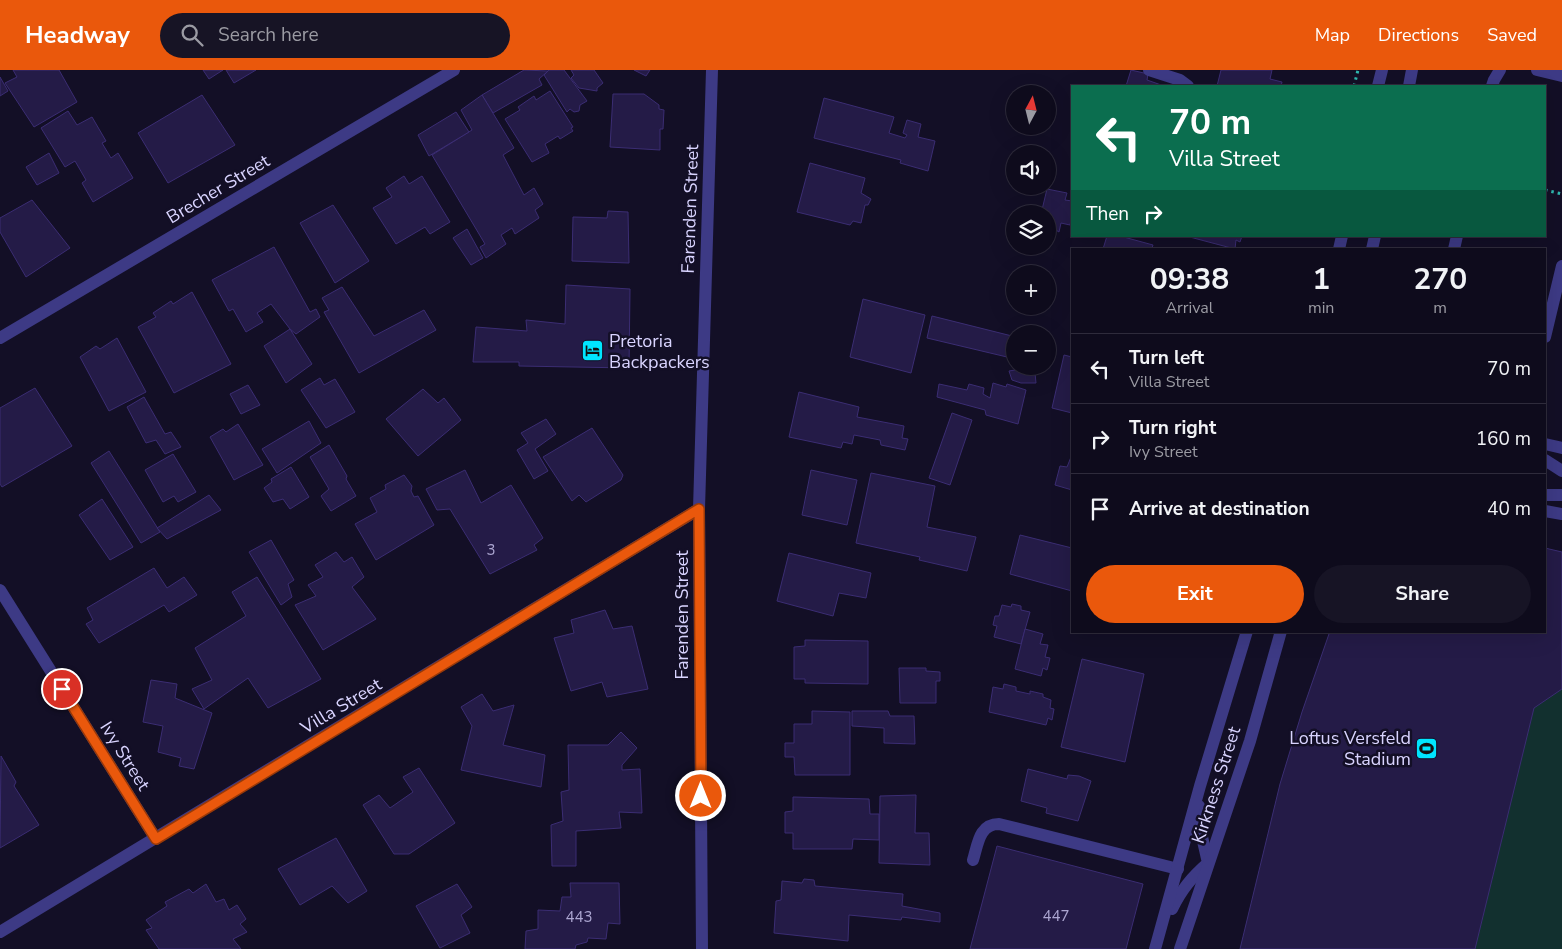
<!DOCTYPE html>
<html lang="en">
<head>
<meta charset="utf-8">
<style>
  body { margin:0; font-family:"Nunito Sans",sans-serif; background:#171425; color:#f1f3f6; height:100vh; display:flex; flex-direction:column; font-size:19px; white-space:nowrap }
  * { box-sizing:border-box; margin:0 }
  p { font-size:16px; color:#9b9ba3 }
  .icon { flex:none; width:28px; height:28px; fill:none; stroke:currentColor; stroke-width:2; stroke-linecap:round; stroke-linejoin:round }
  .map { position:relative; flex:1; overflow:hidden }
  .sheet { position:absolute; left:1071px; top:178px; width:475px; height:385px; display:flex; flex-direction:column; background:#0e0b1c; border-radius:0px; box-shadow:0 5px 20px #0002,0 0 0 1px #2e2b3b }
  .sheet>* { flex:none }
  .top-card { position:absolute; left:1071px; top:15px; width:475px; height:152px; border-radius:0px; box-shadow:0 5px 20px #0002,0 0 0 1px #2e2b3b; background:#0b6e4f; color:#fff; overflow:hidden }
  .needle { width:32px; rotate:7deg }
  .controls { position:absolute; left:1006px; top:15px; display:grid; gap:10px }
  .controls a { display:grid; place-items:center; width:50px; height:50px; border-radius:50%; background:#0e0b1c; box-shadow:0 5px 20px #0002,0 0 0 1px #2e2b3b; font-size:25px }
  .pin { position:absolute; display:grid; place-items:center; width:42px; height:42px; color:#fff; margin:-21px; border:2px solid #fff; border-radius:50%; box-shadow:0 1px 5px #0007 }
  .me { position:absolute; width:55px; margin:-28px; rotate:0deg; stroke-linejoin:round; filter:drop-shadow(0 0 4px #0008) }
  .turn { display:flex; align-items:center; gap:18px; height:105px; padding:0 15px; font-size:22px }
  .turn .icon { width:65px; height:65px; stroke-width:2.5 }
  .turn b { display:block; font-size:35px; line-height:42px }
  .then { display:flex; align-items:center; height:48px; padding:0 15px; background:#0003; gap:10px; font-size:19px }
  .eta { display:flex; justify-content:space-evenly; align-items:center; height:85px; text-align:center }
  .eta b { font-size:30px; font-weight:700; line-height:35px }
  .primary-button { display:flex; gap:10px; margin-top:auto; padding:10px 15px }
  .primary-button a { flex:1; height:58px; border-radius:30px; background:#ea580c; color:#fff; font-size:20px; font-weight:700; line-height:58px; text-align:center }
  .primary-button a+a { background:#171425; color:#f1f3f6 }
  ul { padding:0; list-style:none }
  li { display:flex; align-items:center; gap:15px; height:70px; padding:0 15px; border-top:1px solid #2e2b3b }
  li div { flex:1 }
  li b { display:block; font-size:19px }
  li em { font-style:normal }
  header { display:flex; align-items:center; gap:30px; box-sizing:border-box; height:70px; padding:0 25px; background:#ea580c; color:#fff }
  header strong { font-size:24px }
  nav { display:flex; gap:28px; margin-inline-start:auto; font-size:18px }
  .search { width:350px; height:45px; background:#171425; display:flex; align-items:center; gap:12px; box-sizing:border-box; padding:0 18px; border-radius:28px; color:#9b9ba3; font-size:19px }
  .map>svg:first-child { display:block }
  .green { fill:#12302f }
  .building { fill:#241b47; stroke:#3b2d73 }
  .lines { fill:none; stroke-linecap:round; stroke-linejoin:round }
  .path { stroke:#2fb8b0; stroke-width:3; stroke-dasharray:2.5 4; stroke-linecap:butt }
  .minor { stroke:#3d3a85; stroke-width:12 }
  .route-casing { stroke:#983908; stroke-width:12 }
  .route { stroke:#ea580c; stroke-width:9 }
  .labels { text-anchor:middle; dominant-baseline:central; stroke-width:5; stroke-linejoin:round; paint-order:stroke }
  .number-label { font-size:15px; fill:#aca6d1 }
  .street-label { font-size:18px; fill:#d9d4ff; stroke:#130f26 }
  .poi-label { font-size:18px; fill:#d9d4ff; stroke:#130f26; text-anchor:start }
</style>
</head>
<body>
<header>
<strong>Headway</strong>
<div class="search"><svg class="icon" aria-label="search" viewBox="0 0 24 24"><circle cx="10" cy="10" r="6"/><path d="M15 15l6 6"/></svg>Search here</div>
<nav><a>Map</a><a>Directions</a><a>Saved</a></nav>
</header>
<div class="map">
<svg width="1562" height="879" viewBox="0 0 1562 879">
  <rect width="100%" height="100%" fill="#130f26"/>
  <!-- green -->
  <polygon class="green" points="1545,478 1562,482 1562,879 1240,879 1280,714 1302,642 1330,561 1545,561"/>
  <!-- building -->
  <g class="building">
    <polygon points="13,0 59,0 77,32 34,57 5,13 17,7"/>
    <polygon points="203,0 223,0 209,9"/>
    <polygon points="226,0 256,0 234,13"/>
    <polygon points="524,0 548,1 539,9 542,15 493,43 482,25"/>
    <polygon points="549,0 564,0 587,31 580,35 579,41 574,42 570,39 567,42 544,5"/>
    <polygon points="571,0 594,0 603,13 597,18 597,21 579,18 571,8 574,5"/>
    <polygon points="634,0 650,0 646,6"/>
    <polygon points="1131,0 1148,4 1147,10 1164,16 1126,16"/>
    <polygon points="1221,0 1272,0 1270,9 1282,12 1281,16 1217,16"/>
    <polygon points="0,7 8,21 0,26"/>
    <polygon points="550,21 573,57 571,58 573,61 560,69 558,66 545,74 549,83 532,92 505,49 520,40 518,37 534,26 536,30"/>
    <polygon points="613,24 644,24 659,35 659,39 664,40 663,59 660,59 660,80 610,77"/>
    <polygon points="202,25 235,75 168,113 138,63"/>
    <polygon points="482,25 514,78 503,85 524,125 534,118 543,134 535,140 539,148 515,164 512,158 501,165 506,174 486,188 480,177 485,174 432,85 472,60 461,40"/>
    <polygon points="824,28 894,47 889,63 905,68 907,65 903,63 907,50 921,54 918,67 935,71 928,101 900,93 901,90 814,68"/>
    <polygon points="68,41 77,55 92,47 106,71 102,73 111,88 118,83 133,108 93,132 82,113 86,110 75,91 65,97 41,58"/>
    <polygon points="456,42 469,62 429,86 418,65"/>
    <polygon points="49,83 59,103 37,115 26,97"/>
    <polygon points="810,93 865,108 861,123 871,129 868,135 865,135 861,153 853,151 850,155 797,142"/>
    <polygon points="404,106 409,114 422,106 450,152 430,164 425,157 396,174 373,138 392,127 386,118"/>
    <polygon points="1047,119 1067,123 1065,130 1072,131 1072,144 1070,155 1061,153 1059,162 1048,155 1048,144 1041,144"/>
    <polygon points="32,130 70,178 26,207 0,162 0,148"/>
    <polygon points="333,135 369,191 335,213 300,153"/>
    <polygon points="608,141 628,142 629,193 572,191 573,147 607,148"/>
    <polygon points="467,159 483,188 471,195 453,168"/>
    <polygon points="1107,166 1120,166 1153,175 1152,178 1154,179 1103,179"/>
    <polygon points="1186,166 1242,166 1240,172 1236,170 1235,179"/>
    <polygon points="274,177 310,242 316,239 320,247 296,264 290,259 271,234 257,243 263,252 246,262 233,239 229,241 212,210"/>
    <polygon points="566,215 630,219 629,298 519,296 519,292 473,292 476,257 527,261 526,250 565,254"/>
    <polygon points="342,217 374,266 424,240 436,260 359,303 324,242 329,240 322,228"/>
    <polygon points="192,222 231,294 174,323 138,257 156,247 153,243 171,231 173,234"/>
    <polygon points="863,229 925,245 911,303 850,287"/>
    <polygon points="932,246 1012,266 1007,287 927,268"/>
    <polygon points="290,259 312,294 286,313 264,276"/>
    <polygon points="117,268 146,322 109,341 80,287 96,276 100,279"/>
    <polygon points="1064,285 1072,287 1072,343 1052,338"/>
    <polygon points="1014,288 1015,296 1041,296 1042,301 1035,303 1036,313 1021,313 1012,310 1009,301 1015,300"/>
    <polygon points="320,308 324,315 335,309 355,342 326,358 301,320"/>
    <polygon points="993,313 1006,317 1007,314 1026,320 1018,354 986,345 985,340 937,327 939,314 967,320 969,314 984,318 983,324 990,328"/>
    <polygon points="248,315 260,335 241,344 230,324"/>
    <polygon points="35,318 72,376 2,417 0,414 0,338"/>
    <polygon points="423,319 438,333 444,328 461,350 418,386 386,349"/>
    <polygon points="799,322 859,337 857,347 904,356 902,368 908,369 905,380 881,375 880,370 854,365 852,374 843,372 841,378 789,367"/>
    <polygon points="144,327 165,364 171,362 181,377 165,384 156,370 146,373 127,337"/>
    <polygon points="952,343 972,350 950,415 929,408"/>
    <polygon points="546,349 556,364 535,379 548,401 534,409 517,380 528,373 521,363"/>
    <polygon points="309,351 321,373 277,403 262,379"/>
    <polygon points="238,354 263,395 234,410 210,367 223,359 226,362"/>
    <polygon points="592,358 623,405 621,410 586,432 579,425 572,431 543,387"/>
    <polygon points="329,375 347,406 346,409 356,426 331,441 321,426 329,419 310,387"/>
    <polygon points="109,381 160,462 141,473 91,393"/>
    <polygon points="173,384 196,422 178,432 174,426 163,432 145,400"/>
    <polygon points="1071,387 1072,420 1055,415 1060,396 1067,397"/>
    <polygon points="291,397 309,427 290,439 283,429 273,432 264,418 272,412 271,409"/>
    <polygon points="465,400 481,433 511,415 543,468 534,475 537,480 490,504 450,439 437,440 426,419"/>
    <polygon points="811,400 857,410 847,455 802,445"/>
    <polygon points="871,403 935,416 927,457 976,467 967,501 919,490 920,487 856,473"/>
    <polygon points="404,405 412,416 411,421 414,427 418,426 434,455 376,490 355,454 377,442 370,428 386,419 385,415"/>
    <polygon points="209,425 221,440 167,469 157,458"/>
    <polygon points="102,429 133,477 110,490 79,445"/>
    <polygon points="1020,465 1072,478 1072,521 1010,504"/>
    <polygon points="271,470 294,510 288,514 292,527 281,535 249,482"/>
    <polygon points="1545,478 1562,482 1562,619 1534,638 1475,879 1240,879 1280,714 1302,642 1330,561 1545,561"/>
    <polygon points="336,482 344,492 352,487 364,507 352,517 376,549 323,580 295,535 316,526 308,515 323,507 315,495"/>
    <polygon points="789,483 871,503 866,528 839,523 833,546 777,531"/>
    <polygon points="154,498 167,518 184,507 197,525 169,542 164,535 99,573 86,554 93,550 87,538"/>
    <polygon points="257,507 321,609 268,638 248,608 204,639 192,619 212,610 195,578 246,546 232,522"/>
    <polygon points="1012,534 1021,536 1021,540 1030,542 1021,574 994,567 997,556 993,555 995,546 999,546 1002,535 1011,537"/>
    <polygon points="605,540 613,559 632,556 648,619 607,627 602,612 571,621 554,568 574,563 571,550"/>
    <polygon points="1025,559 1043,564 1040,574 1048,575 1045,587 1050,588 1047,600 1043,598 1041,606 1015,599"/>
    <polygon points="805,570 868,571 868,614 805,613 805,609 794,609 794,577 805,576"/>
    <polygon points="1082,589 1144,604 1125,692 1061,677"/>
    <polygon points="899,598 926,598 926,601 940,602 940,611 936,611 936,633 900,633"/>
    <polygon points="151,610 177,614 175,628 212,643 194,699 179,696 181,688 158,682 163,656 143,652"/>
    <polygon points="1004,614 1016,617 1016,621 1030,624 1030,621 1043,624 1043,627 1051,630 1050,638 1054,639 1052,650 1048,648 1046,655 989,642 993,617 1003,619"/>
    <polygon points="482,624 493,641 514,635 503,675 545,685 541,717 461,700 472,656 461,637"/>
    <polygon points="812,641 850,642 850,705 795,705 794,687 785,687 785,673 794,673 794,654 812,654"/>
    <polygon points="852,641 888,641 890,646 914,646 915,674 884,673 884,658 852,656"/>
    <polygon points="621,662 637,678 622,695 622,700 640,699 642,743 619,742 621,758 576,761 576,796 552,796 551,755 563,751 561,722 569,720 568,675 608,675"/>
    <polygon points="1,686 16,712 14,716 39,755 0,778"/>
    <polygon points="419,698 455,753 409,784 394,784 363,735 379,725 390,738 413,722 403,707"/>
    <polygon points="1028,699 1067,709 1068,705 1079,706 1091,711 1078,751 1046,743 1047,738 1021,731"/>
    <polygon points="916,725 915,763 929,763 930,795 879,793 880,726"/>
    <polygon points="793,727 869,729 870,744 879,744 879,770 853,769 852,779 793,779 793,763 785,763 785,742 793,741"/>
    <polygon points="336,768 367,821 348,833 332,816 300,835 278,799"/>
    <polygon points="997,776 1143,814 1126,879 970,879"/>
    <polygon points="804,809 814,810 815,816 903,824 902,836 940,843 940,852 902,847 901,850 849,845 848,871 774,863 776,831 781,830 782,811 802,813"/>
    <polygon points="570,813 619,813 620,854 608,853 606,869 588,868 587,872 576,875 575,879 525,879 526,861 538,859 538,840 560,841 562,827 571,827"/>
    <polygon points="206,814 216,832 224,829 229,840 237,835 246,849 240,854 247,862 233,869 241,879 159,879 146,860 152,858 146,850 167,836 165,832 189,819 193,823"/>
    <polygon points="457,814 472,837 461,845 470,863 440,878 416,836"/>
  </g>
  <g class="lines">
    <!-- path -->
    <g class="path">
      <polyline points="1354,16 1358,0"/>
      <polyline points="1545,120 1562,124"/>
    </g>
    <!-- minor -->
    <g class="minor">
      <polyline points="1149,0 1180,10 1188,16"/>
      <polyline points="1537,0 1562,6"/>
      <polyline points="1378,16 1382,0"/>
      <polyline points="1409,16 1412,0"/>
      <polyline points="1492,16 1494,10 1500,0"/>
      <polyline points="1339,179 1342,166"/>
      <polyline points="1372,179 1375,166"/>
      <polyline points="1454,179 1457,166"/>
      <polyline points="1545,267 1562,196"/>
      <polyline points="0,268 454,0"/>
      <polyline points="1545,374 1562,378"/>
      <polyline points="1545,390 1562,401"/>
      <polyline points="1545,425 1562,425"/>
      <polyline points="1545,441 1562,444"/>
      <polyline points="0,520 156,769"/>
      <path d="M973 790C978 774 979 754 999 754L1178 799"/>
      <path d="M1172 839C1182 819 1191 808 1208 793L1200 758 1199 736"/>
      <polyline points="0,862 699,439"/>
      <polyline points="702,879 699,439 712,0"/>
      <polyline points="1155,879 1200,716 1247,561"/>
      <polyline points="1180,879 1250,671 1281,561"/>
    </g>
  </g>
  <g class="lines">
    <defs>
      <polyline id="route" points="62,619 156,769 699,439 701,726"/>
    </defs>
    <!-- route casing -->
    <use href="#route" class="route-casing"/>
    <!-- route -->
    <use href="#route" class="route"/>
  </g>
  <!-- icons -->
  <defs>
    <symbol id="hotel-square" viewBox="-11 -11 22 22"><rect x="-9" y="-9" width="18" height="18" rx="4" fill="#00e5ff" stroke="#130f26"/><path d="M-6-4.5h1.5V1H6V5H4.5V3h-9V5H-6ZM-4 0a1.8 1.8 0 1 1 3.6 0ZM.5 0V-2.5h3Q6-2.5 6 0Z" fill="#111"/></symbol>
    <symbol id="stadium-square" viewBox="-11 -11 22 22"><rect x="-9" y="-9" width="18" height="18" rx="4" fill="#00e5ff" stroke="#130f26"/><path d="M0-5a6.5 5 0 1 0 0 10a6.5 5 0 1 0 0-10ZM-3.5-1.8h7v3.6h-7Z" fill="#111"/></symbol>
  </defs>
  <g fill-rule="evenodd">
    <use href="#hotel-square" x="580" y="268" width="25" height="25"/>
    <use href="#stadium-square" x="1414" y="666" width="25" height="25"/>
  </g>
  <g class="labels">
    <!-- number labels -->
    <g class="number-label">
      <text x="491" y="480">3</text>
      <text x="1056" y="846">447</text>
      <text x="579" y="847">443</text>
    </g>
    <!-- street labels -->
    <g class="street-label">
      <text transform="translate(218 119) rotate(-31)">Brecher Street</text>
      <text transform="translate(690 139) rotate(-88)">Farenden Street</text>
      <text transform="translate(682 545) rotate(-90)">Farenden Street</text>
      <text transform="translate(341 636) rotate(-31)">Villa Street</text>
      <text transform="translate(125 686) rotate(58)">Ivy Street</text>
      <text transform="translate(1216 715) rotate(-72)">Kirkness Street</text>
    </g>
    <!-- poi labels -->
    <g class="poi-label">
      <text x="609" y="271">Pretoria<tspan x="609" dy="21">Backpackers</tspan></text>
      <text x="1411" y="668" text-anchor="end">Loftus Versfeld<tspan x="1411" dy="21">Stadium</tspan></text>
    </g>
  </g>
</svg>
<div class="controls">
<a><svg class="needle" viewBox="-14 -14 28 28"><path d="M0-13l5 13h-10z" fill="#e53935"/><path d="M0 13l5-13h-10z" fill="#9b9ba3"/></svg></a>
<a><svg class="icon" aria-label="sound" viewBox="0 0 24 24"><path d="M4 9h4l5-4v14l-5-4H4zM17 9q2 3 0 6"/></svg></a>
<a><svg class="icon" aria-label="layers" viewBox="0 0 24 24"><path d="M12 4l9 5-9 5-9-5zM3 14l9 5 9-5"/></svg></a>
<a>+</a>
<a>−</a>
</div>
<div class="pin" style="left:62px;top:619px;background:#d93025"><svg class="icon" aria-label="arrive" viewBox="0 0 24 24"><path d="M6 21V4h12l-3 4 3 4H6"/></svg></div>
<svg class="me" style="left:701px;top:726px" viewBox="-20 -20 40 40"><circle r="17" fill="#ea580c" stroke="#fff" stroke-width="3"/><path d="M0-11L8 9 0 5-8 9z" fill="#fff"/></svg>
<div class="top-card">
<div class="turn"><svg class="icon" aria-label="left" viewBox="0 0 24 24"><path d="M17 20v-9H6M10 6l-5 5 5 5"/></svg><div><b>70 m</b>Villa Street</div></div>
<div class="then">Then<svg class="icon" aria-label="right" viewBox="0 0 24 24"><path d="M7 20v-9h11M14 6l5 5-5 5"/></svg></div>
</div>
<section class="sheet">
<div class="eta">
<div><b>09:38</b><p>Arrival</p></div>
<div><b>1</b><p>min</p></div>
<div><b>270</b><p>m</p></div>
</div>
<ul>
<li><svg class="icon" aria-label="left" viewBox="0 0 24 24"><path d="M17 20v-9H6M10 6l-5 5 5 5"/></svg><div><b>Turn left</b><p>Villa Street</p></div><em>70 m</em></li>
<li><svg class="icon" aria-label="right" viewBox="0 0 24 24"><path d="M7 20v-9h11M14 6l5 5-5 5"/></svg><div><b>Turn right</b><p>Ivy Street</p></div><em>160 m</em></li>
<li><svg class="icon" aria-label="arrive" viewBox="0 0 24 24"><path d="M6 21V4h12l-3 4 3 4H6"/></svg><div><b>Arrive at destination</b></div><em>40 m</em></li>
</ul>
<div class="primary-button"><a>Exit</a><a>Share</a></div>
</section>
</div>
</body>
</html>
